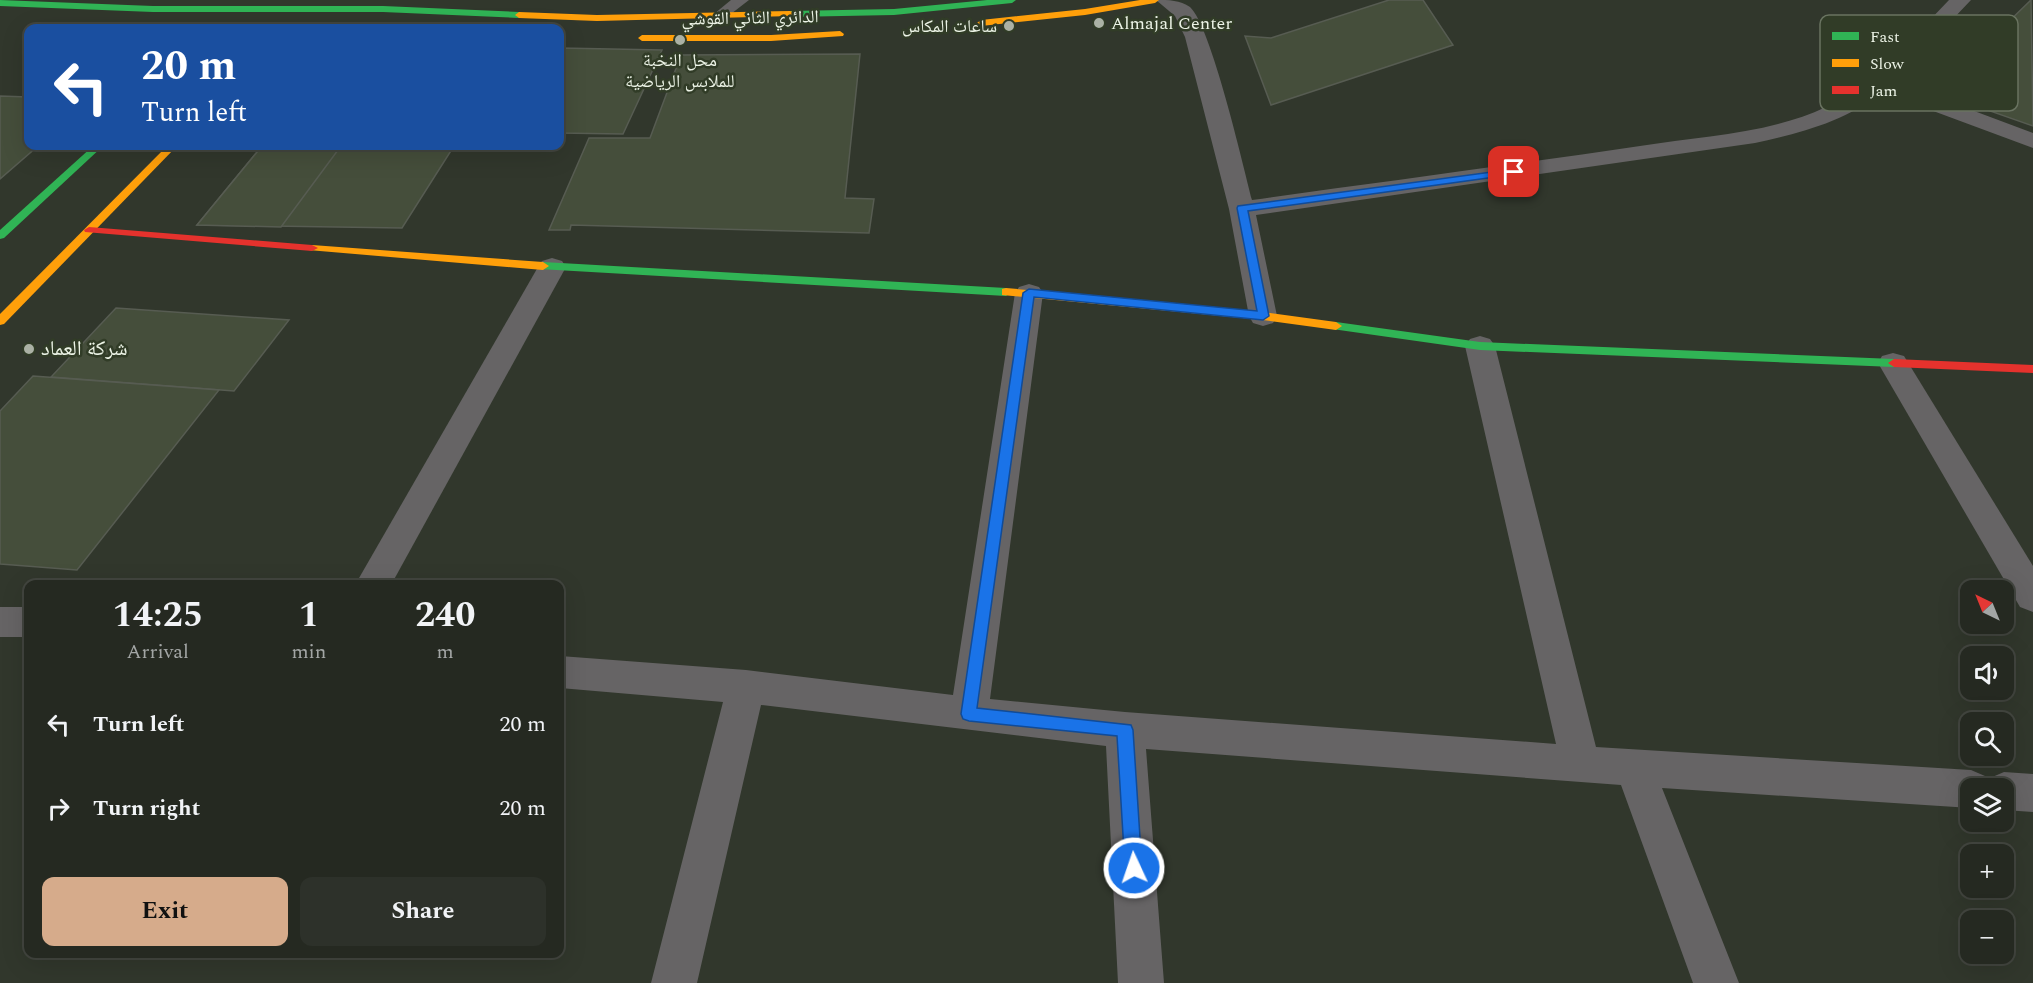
<!DOCTYPE html>
<html lang="en">
<head>
<meta charset="utf-8">
<style>
  body { margin:0; font-family:Spectral,"Noto Naskh Arabic",serif; background:#2d312a; color:#f1f3f6; height:100vh; display:flex; flex-direction:column; font-size:22px; white-space:nowrap }
  * { box-sizing:border-box; margin:0 }
  p { font-size:20px; color:#a3a6a5 }
  .icon { flex:none; width:33px; height:33px; fill:none; stroke:currentColor; stroke-width:2; stroke-linecap:round; stroke-linejoin:round }
  .map { position:relative; flex:1; overflow:hidden }
  .panel { position:absolute; left:24px; top:580px; width:540px; height:378px; display:flex; flex-direction:column; background:#252921; border-radius:12px; box-shadow:0 6px 24px #0002,0 0 0 2px #42453f }
  .panel>* { flex:none }
  .guide { position:absolute; left:24px; top:24px; width:540px; height:126px; border-radius:12px; box-shadow:0 6px 24px #0002,0 0 0 2px #42453f; background:#1a4fa0; color:#fff; overflow:hidden }
  .needle { width:39px; rotate:317deg }
  .buttons { position:absolute; left:1960px; top:580px; display:grid; gap:12px }
  .buttons a { display:grid; place-items:center; width:54px; height:54px; border-radius:12px; background:#252921; box-shadow:0 6px 24px #0002,0 0 0 2px #42453f; font-size:30px }
  .pin { position:absolute; display:grid; place-items:center; width:51px; height:51px; color:#fff; margin:-26px; border-radius:12px; box-shadow:0 3px 9px #0006 }
  .me { position:absolute; width:66px; margin:-33px; rotate:357deg; stroke-linejoin:round; filter:drop-shadow(0 0 4px #0008) }
  .turn { display:flex; align-items:center; gap:21px; height:126px; padding:0 18px; font-size:27px }
  .turn .icon { width:78px; height:78px; stroke-width:2.5 }
  .turn b { display:block; font-size:42px; line-height:51px }
  .eta { display:flex; justify-content:space-evenly; align-items:center; height:102px; text-align:center }
  .eta b { font-size:36px; font-weight:700; line-height:42px }
  .primary-button { display:flex; gap:12px; margin-top:auto; padding:12px 18px }
  .primary-button a { flex:1; height:69px; border-radius:12px; background:#d6ab8b; color:#111; font-size:24px; font-weight:700; line-height:69px; text-align:center }
  .primary-button a+a { background:#2d312a; color:#f1f3f6 }
  ul { padding:0; list-style:none }
  li { display:flex; align-items:center; gap:18px; height:84px; padding:0 18px }
  li div { flex:1 }
  li b { display:block; font-size:22px }
  li em { font-style:normal }
  .map>svg:first-child { display:block }
  .building { fill:#454e3b; stroke:#575c52; stroke-width:1.5 }
  .lines { fill:none; stroke-linecap:round; stroke-linejoin:round }
  .lane { fill:#666465; fill-rule:evenodd }
  .street { fill:#666465; fill-rule:evenodd }
  .fast { fill:#30b455; fill-rule:evenodd }
  .slow { fill:#ff9f0a; fill-rule:evenodd }
  .jam { fill:#e5322d; fill-rule:evenodd }
  .route { fill:#1a73e8; stroke:#114b97; stroke-width:1.5 }
  .poi-dot { fill:#abb1a5; stroke:#313c27; stroke-width:2 }
  .labels { text-anchor:middle; dominant-baseline:central; stroke-width:5; stroke-linejoin:round; paint-order:stroke }
  .far-street-label { font-size:18px; fill:#ecf3e6; stroke:#313c27 }
  .far-poi-label { font-size:18px; fill:#ecf3e6; stroke:#313c27; text-anchor:start }
  .poi-label { font-size:21px; fill:#ecf3e6; stroke:#313c27; text-anchor:start }
  .key { fill:#313c27; stroke:#697360; stroke-width:1.5 }
  .key-label { font-size:16px; fill:#ecf3e6 }
</style>
</head>
<body>
<div class="map">
<svg width="2033" height="983" viewBox="0 0 2033 983">
  <rect width="100%" height="100%" fill="#31372c"/>
  <!-- building -->
  <g class="building">
    <polygon points="1389,0 1423,0 1453,45 1271,105 1245,36 1271,38"/>
    <polygon points="2031,0 2033,126 1936,92"/>
    <polygon points="560,48 662,50 623,134 560,133"/>
    <polygon points="860,54 845,198 874,199 869,233 571,225 570,230 549,230 589,138 650,138 681,55"/>
    <polygon points="0,96 28,97 28,146 38,146 0,179"/>
    <polygon points="262,146 454,146 402,228 197,225"/>
    <polygon points="262,146 341,146 281,227 197,225"/>
    <polygon points="116,308 289,320 234,391 51,377"/>
    <polygon points="33,376 219,390 77,570 0,564 0,411"/>
  </g>
  <g class="lines">
    <!-- lane -->
    <polygon class="lane" points="731,0 749,0 727,17 717,17 714,14"/>
    <!-- street -->
    <g class="street">
      <path d="M1156 0C1169 0 1180 0 1190 7 1211 26 1243 165 1252 200 1382 182 1511 165 1640 146 1702 136 1769 134 1826 107 1876 84 1912 38 1949 0H1971L1894 81 2033 133V148L1882 92C1845 122 1800 133 1755 143L1256 215 1277 316 1273 323 1263 326 1253 323 1249 316 1229 209 1185 37 1175 16Z"/>
      <polygon points="552,258 562,261 566,267 391,585 355,585 538,267 542,261"/>
      <polygon points="1029,284 1039,287 1043,293 990,699 1125,712 1556,744 1465,346 1470,339 1480,336 1490,339 1495,346 1596,747 1971,770 1985,776 1988,782 1990,778 2004,772 2033,774 2033,812 2004,810 2004,789 1971,789 1971,808 1662,788 1739,983 1693,983 1621,785 1146,749 1164,983 1118,983 1106,746 761,705 697,983 651,983 723,702 560,688 560,656 746,670 953,695 1015,293 1019,287"/>
      <polygon points="1893,353 1904,356 2033,566 2033,612 2020,607 1878,363 1882,356"/>
      <rect x="0" y="607" width="28" height="30"/>
    </g>
    <!-- fast -->
    <g class="fast">
      <polygon points="0,0 153,6 383,6 519,12 523,15 519,18 383,12 153,12 0,6"/>
      <polygon points="987,0 1016,0 1012,3 894,15 790,17 786,14 790,11 894,9"/>
      <polygon points="93,146 103,146 4,238 0,239 0,230"/>
      <polygon points="543,262 1006,288 1012,292 1006,296 539,269 537,266"/>
      <polygon points="1336,322 1480,342 1894,359 1900,363 1894,367 1480,350 1332,329 1330,326"/>
    </g>
    <!-- slow -->
    <g class="slow">
      <polygon points="1140,0 1159,0 1155,3 1085,15 981,26 977,23 981,20 1085,9"/>
      <polygon points="790,11 793,12 793,16 597,21 519,18 515,15 519,12 597,15"/>
      <polygon points="840,31 844,34 843,36 771,41 642,41 638,38 642,35 771,35"/>
      <polygon points="167,146 177,146 4,324 0,325 0,314"/>
      <polygon points="312,245 543,262 549,266 543,270 308,250 308,246"/>
      <polygon points="1006,288 1263,312 1336,322 1342,326 1336,330 1263,320 1002,295 1002,289"/>
    </g>
    <!-- jam -->
    <g class="jam">
      <polygon points="89,227 312,245 318,248 312,251 85,232 84,230"/>
      <polygon points="1894,359 2033,365 2033,373 1894,367 1888,363"/>
    </g>
  </g>
  <!-- route -->
  <polygon class="route" points="1514,169 1519,172 1517,174 1248,211 1269,316 1263,320 1034,297 977,708 1131,725 1133,730 1142,868 1140,874 1134,876 1127,874 1125,868 1117,736 969,721 963,719 961,714 1023,293 1029,289 1257,311 1237,208 1238,206"/>
  <!-- markers -->
  <g class="poi-dot">
    <circle cx="1099" cy="23" r="6"/>
    <circle cx="1009" cy="26" r="6"/>
    <circle cx="680" cy="40" r="6"/>
    <circle cx="29" cy="349" r="6"/>
  </g>
  <g class="labels">
    <!-- far-street labels -->
    <g class="far-street-label">
      <text transform="translate(750 18) rotate(-1)">الدائري الثاني القوشي</text>
    </g>
    <!-- far-poi labels -->
    <g class="far-poi-label">
      <text x="1111" y="23">Almajal Center</text>
      <text x="997" y="26" text-anchor="end">ساعات المكاس</text>
      <text x="680" y="60" text-anchor="middle">محل النخبة<tspan x="680" dy="21">للملابس الرياضية</tspan></text>
    </g>
    <!-- poi labels -->
    <g class="poi-label">
      <text x="41" y="349">شركة العماد</text>
    </g>
  </g>
  <!-- legend -->
  <rect x="1820" y="15" width="198" height="96" rx="9" class="key"/>
  <rect x="1832" y="32" width="27" height="8" fill="#30b455"/>
  <rect x="1832" y="59" width="27" height="8" fill="#ff9f0a"/>
  <rect x="1832" y="86" width="27" height="8" fill="#e5322d"/>
  <g class="key-label">
    <text x="1870" y="42">Fast</text>
    <text x="1870" y="69">Slow</text>
    <text x="1870" y="96">Jam</text>
  </g>
</svg>
<div class="buttons">
<a><svg class="needle" viewBox="-14 -14 28 28"><path d="M0-13l5 13h-10z" fill="#e53935"/><path d="M0 13l5-13h-10z" fill="#a3a6a5"/></svg></a>
<a><svg class="icon" aria-label="sound" viewBox="0 0 24 24"><path d="M4 9h4l5-4v14l-5-4H4zM17 9q2 3 0 6"/></svg></a>
<a><svg class="icon" aria-label="search" viewBox="0 0 24 24"><circle cx="10" cy="10" r="6"/><path d="M15 15l6 6"/></svg></a>
<a><svg class="icon" aria-label="layers" viewBox="0 0 24 24"><path d="M12 4l9 5-9 5-9-5zM3 14l9 5 9-5"/></svg></a>
<a>+</a>
<a>−</a>
</div>
<div class="pin" style="left:1514px;top:172px;background:#d93025"><svg class="icon" aria-label="arrive" viewBox="0 0 24 24"><path d="M6 21V4h12l-3 4 3 4H6"/></svg></div>
<svg class="me" style="left:1134px;top:868px" viewBox="-20 -20 40 40"><circle r="17" fill="#1a73e8" stroke="#fff" stroke-width="3"/><path d="M0-11L8 9 0 5-8 9z" fill="#fff"/></svg>
<div class="guide">
<div class="turn"><svg class="icon" aria-label="left" viewBox="0 0 24 24"><path d="M17 20v-9H6M10 6l-5 5 5 5"/></svg><div><b>20 m</b>Turn left</div></div>
</div>
<section class="panel">
<div class="eta">
<div><b>14:25</b><p>Arrival</p></div>
<div><b>1</b><p>min</p></div>
<div><b>240</b><p>m</p></div>
</div>
<ul>
<li><svg class="icon" aria-label="left" viewBox="0 0 24 24"><path d="M17 20v-9H6M10 6l-5 5 5 5"/></svg><div><b>Turn left</b></div><em>20 m</em></li>
<li><svg class="icon" aria-label="right" viewBox="0 0 24 24"><path d="M7 20v-9h11M14 6l5 5-5 5"/></svg><div><b>Turn right</b></div><em>20 m</em></li>
</ul>
<div class="primary-button"><a>Exit</a><a>Share</a></div>
</section>
</div>
</body>
</html>
